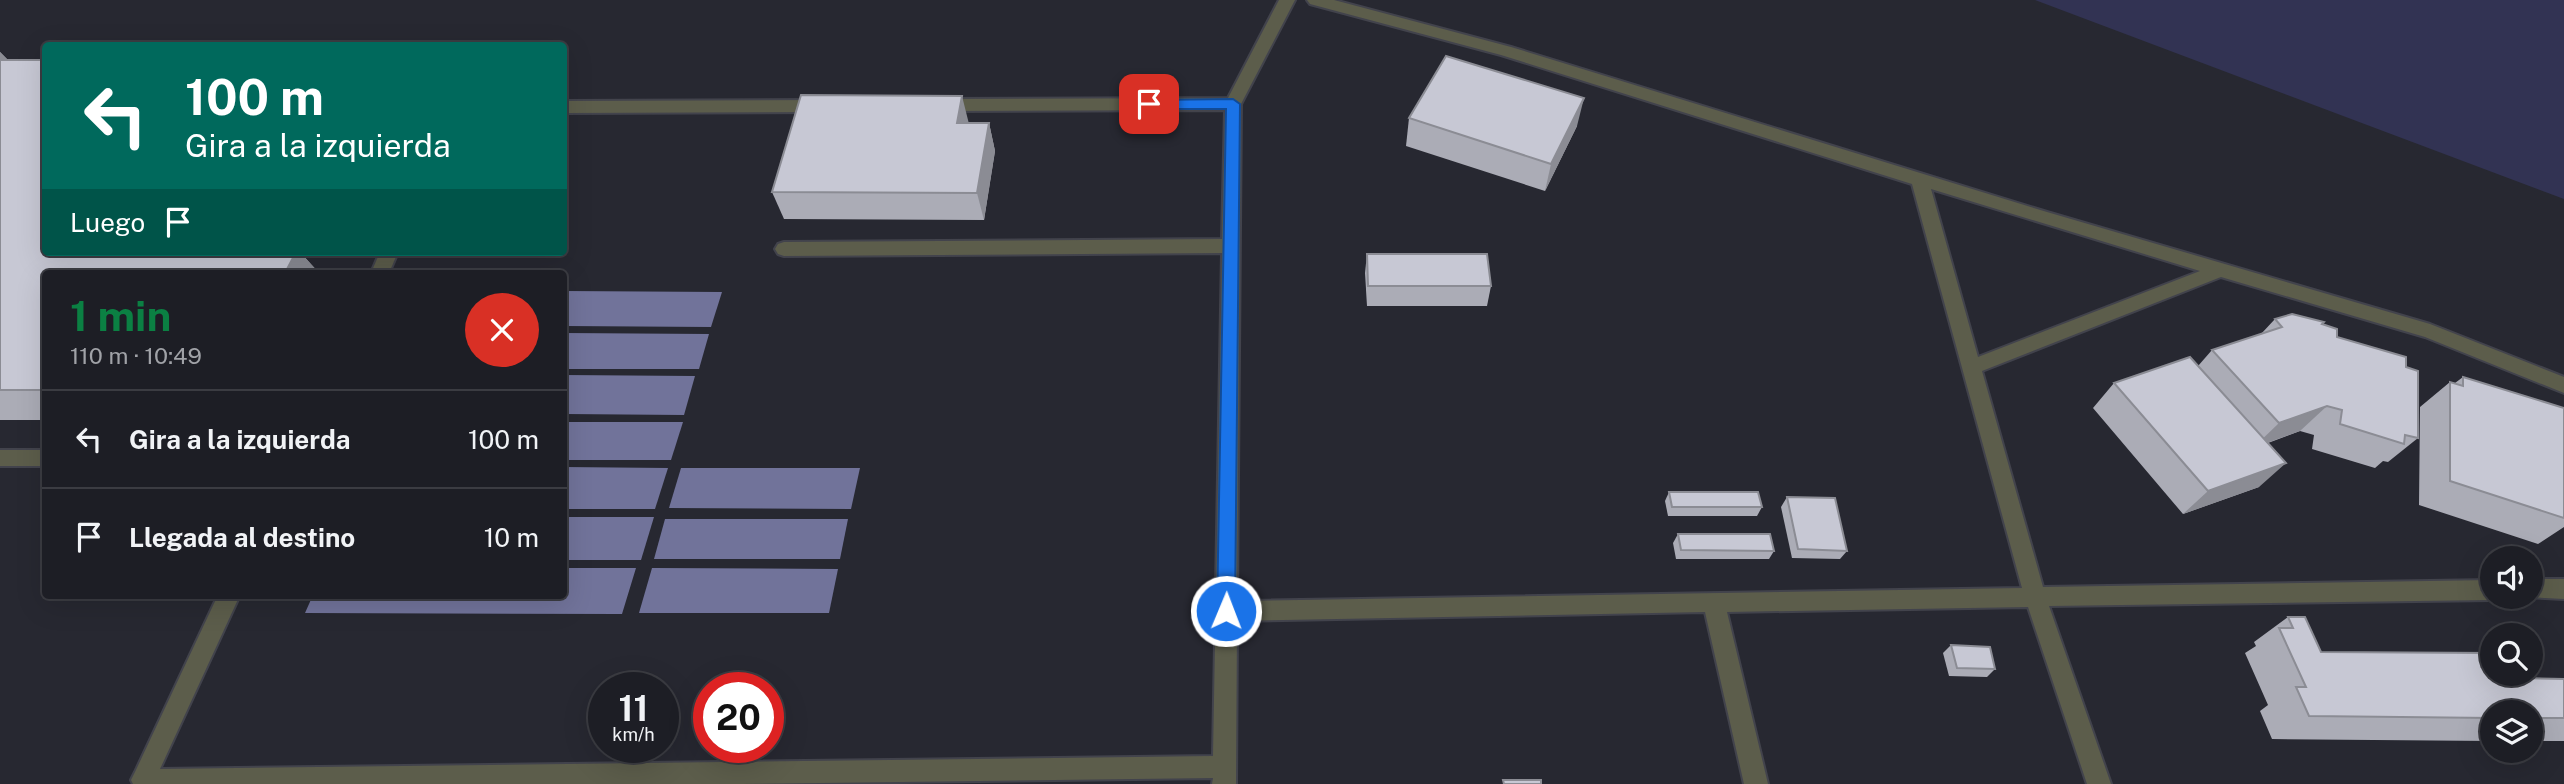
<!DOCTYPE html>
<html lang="es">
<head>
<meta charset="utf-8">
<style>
  body { margin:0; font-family:"Public Sans",sans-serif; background:#25272d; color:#f1f3f6; height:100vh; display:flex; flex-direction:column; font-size:26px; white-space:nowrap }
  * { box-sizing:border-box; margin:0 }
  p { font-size:23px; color:#a0a2a7 }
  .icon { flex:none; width:38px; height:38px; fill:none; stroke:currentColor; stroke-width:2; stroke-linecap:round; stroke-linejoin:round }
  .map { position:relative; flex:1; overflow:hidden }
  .drawer { position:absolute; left:42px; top:270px; width:525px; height:329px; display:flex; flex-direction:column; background:#1d1e25; border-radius:7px; box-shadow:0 7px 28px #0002,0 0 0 2px #3b3c42 }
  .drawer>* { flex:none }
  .banner { position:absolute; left:42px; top:42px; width:525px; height:214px; border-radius:7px; box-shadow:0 7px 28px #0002,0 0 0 2px #3b3c42; background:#00695c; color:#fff; overflow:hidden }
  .controls { position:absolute; left:2480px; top:546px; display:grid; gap:14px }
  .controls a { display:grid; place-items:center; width:63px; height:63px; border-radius:50%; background:#1d1e25; box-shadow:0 7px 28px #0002,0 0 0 2px #3b3c42; font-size:35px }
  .speed { position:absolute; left:588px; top:672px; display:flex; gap:14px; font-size:35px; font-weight:700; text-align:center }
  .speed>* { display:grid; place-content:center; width:91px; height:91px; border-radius:50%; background:#1d1e25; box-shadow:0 7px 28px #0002,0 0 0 2px #3b3c42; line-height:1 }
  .speed small { font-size:18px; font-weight:400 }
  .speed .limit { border:10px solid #d22; background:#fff; color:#111 }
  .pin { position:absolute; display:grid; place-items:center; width:60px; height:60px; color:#fff; margin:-30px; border-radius:14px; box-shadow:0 4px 10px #0006 }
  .me { position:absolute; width:77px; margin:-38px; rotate:1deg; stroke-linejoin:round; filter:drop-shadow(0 0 5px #0008) }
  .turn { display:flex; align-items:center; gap:24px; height:147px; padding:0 28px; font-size:32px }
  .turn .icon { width:91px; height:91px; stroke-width:2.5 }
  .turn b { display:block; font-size:49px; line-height:60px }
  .then { display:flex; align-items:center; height:66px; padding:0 28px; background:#0003; gap:14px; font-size:26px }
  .round { display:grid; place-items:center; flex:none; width:74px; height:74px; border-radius:37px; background:#25272d }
  .overview { display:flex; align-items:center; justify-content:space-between; height:119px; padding:0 28px }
  h1 { font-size:42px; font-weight:700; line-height:52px; color:#0b8043 }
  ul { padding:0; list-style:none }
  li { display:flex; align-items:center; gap:21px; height:98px; padding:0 28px; border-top:2px solid #3b3c42 }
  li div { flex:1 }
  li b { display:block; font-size:26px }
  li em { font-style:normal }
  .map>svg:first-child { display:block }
  .green { fill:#323353 }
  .water { fill:#71739a }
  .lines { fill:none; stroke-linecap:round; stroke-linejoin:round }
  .service-casing { stroke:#42434c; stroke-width:4 }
  .service { fill:#5c5d4b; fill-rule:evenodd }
  .wall { fill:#abacb6 }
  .shaded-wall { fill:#8b8c94 }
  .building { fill:#c7c8d4; stroke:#8b8c94; stroke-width:2 }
  .route { fill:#1a73e8; stroke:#114b97; stroke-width:2 }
</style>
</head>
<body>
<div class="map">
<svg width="2564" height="784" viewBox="0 0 2564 784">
  <rect width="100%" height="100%" fill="#272831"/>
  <!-- green -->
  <polygon class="green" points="2035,0 2564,0 2564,199"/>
  <!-- water -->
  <g class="water">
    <polygon points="564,291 722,292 711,327 564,326"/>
    <polygon points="564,333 709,334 699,369 564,369"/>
    <polygon points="564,375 695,376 684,415 564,414"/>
    <polygon points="564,422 683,422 671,460 564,460"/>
    <polygon points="564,467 668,468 655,509 564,509"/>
    <polygon points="681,468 860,468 851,509 669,508"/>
    <polygon points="564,517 654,517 641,560 564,560"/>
    <polygon points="665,519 848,519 840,559 654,559"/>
    <polygon points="564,568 636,568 622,614 305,613 313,595 564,595"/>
    <polygon points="652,568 838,569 829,613 639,613"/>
  </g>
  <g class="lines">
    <defs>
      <g id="service">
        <path d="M1279 0H1295L1241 104 1237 601 2022 588 1912 184 1501 55 1310 4 1307 0H1334L1511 47 2047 212 2430 324 2564 377V393L2425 337 2221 277 1982 371 2043 587 2492 580V597H2499L2492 600 2049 606 2111 784H2087L2028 607 1727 612 1768 784H1744L1705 612 1237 621 1236 784H1212L1213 778 741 784H133L131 780 135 772 218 595H240L160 769 1213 756 1222 253 784 256 778 254 775 249 778 244 784 242 1222 239 1225 110 939 111 931 105 939 99 1228 98ZM1931 189 2200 271 1978 357Z"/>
        <polygon points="821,100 829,106 821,112 564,113 564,101"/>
        <polygon points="380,252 398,252 389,273 371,273"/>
        <rect x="0" y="450" width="46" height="16"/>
        <polygon points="2530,579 2564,579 2564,599 2525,597 2530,597"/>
      </g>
    </defs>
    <!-- service casing -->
    <use href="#service" class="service-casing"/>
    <!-- service -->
    <use href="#service" class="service"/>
  </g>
  <!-- wall -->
  <g class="wall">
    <polygon points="0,52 8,60 46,252 300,252 319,273 46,273 46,420 0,420"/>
    <polygon points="1409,118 1577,126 1545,191 1406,146"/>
    <polygon points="969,123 989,123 995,151 984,220 784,219 772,192"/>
    <polygon points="1367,254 1491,286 1487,306 1367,306 1365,273"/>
    <polygon points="2275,319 2322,324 2337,337 2406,367 2418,438 2388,462 2383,461 2375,468 2312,449 2314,435 2300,431 2268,443 2259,487 2183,514 2093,408 2114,383 2198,366 2212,350 2261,334"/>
    <polygon points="2463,377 2564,518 2564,527 2538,544 2419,505 2420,407 2450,382 2455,383"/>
    <polygon points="1669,492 1762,507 1757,516 1668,516 1665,501"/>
    <polygon points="1787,497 1847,551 1840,559 1792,558 1781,507"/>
    <polygon points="1678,534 1774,551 1769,559 1676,559 1673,543"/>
    <polygon points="2288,617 2321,652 2516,678 2564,679 2564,741 2530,741 2530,712 2492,712 2492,741 2272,739 2260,711 2268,705 2245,653 2256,646 2254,642"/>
    <polygon points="1951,645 1995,669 1987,677 1949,676 1943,653"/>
  </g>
  <!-- shaded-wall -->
  <g class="shaded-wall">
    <polygon points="0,52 28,81 0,75"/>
    <polygon points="962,96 969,124 957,123"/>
    <polygon points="1584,98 1577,126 1545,191 1551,164"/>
    <polygon points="989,123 995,151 984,220 977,193"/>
    <polygon points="296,252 300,252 319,273 285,273"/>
    <polygon points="2327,406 2300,431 2253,448 2279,423"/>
    <polygon points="2286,463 2259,487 2183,514 2208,491"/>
  </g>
  <!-- building -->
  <g class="building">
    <polygon points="1446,56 1584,98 1551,164 1409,118"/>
    <polygon points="0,60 46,60 46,85 42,90 46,90 46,252 296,252 285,273 46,273 46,390 0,390"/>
    <polygon points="801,95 962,96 957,123 989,123 977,193 772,192"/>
    <polygon points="1367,254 1487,254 1491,286 1368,286"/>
    <polygon points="2292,314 2324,322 2322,324 2337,329 2337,337 2406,357 2406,367 2418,371 2418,438 2405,435 2404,444 2340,424 2342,410 2327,406 2279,423 2212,350 2282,327 2275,319"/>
    <polygon points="2190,357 2286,463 2208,491 2114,383"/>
    <polygon points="2463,377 2564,408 2564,518 2450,481 2450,382 2463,386"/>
    <polygon points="1669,492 1758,492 1762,507 1672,507"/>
    <polygon points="1787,497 1835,498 1847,551 1798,549"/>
    <polygon points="1678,534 1770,534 1774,551 1681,550"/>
    <polygon points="2288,617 2305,617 2321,652 2492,653 2492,674 2514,674 2516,678 2564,679 2564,718 2530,718 2530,712 2492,712 2492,718 2309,716 2296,687 2306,687 2279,628 2293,628"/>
    <polygon points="1951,645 1990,647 1995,669 1957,668"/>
    <polygon points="1503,780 1541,780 1541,784 1504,784"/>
  </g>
  <!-- route -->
  <polygon class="route" points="1233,99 1240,104 1235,611 1232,617 1226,619 1220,617 1217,611 1226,109 1149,109 1142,104 1149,100"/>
</svg>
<div class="controls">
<a><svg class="icon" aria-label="sound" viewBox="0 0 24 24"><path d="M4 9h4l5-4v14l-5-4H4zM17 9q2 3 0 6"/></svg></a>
<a><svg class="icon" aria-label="search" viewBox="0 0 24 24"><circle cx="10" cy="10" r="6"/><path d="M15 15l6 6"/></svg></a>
<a><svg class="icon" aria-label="layers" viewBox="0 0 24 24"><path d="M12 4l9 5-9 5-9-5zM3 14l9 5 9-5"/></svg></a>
</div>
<div class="speed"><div>11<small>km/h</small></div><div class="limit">20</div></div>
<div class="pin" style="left:1149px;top:104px;background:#d93025"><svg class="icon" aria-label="arrive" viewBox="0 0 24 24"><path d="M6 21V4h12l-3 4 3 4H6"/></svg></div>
<svg class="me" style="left:1226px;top:611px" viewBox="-20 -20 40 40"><circle r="17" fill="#1a73e8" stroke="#fff" stroke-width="3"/><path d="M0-11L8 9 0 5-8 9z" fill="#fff"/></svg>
<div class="banner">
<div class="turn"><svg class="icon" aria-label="left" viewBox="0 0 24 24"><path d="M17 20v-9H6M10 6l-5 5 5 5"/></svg><div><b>100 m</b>Gira a la izquierda</div></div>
<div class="then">Luego<svg class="icon" aria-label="arrive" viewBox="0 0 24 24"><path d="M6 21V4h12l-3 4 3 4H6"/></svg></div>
</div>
<section class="drawer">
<div class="overview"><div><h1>1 min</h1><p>110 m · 10:49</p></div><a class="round" style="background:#d93025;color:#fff"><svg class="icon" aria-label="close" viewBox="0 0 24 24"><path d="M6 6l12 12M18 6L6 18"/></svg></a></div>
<ul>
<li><svg class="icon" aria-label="left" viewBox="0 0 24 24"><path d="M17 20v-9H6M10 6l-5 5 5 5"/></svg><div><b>Gira a la izquierda</b></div><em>100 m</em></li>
<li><svg class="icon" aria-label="arrive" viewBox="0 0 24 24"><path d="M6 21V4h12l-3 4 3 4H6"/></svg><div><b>Llegada al destino</b></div><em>10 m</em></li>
</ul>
</section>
</div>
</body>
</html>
